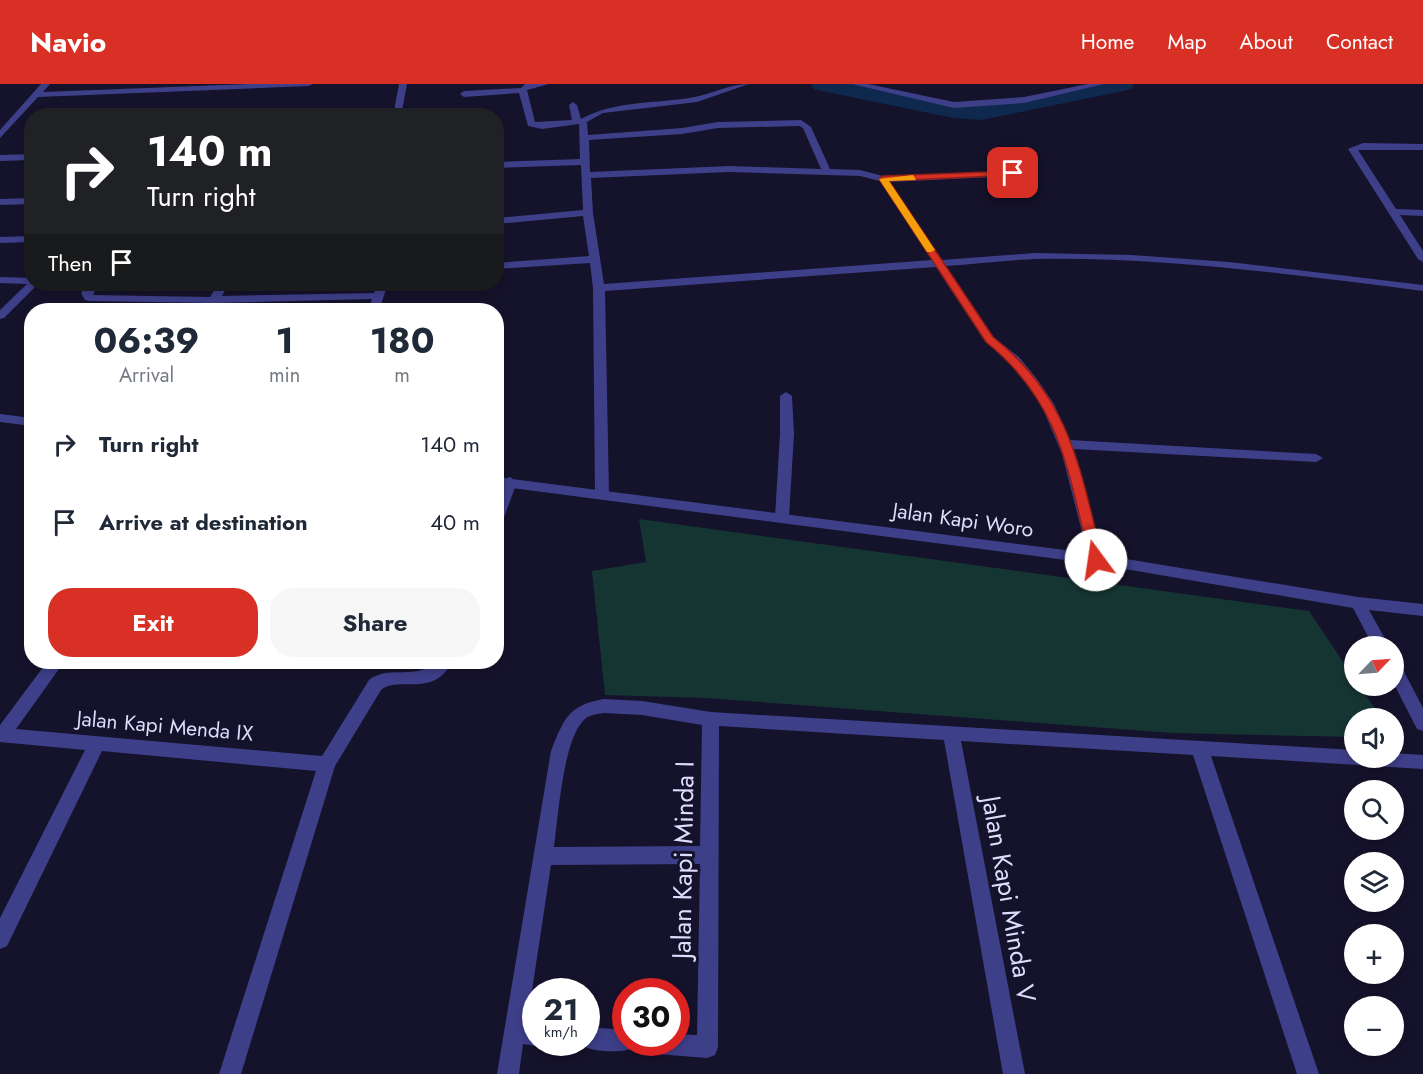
<!DOCTYPE html>
<html lang="en">
<head>
<meta charset="utf-8">
<style>
  body { margin:0; font-family:Jost,sans-serif; background:#f6f6f7; color:#1f2937; height:100vh; display:flex; flex-direction:column; font-size:22px; white-space:nowrap }
  * { box-sizing:border-box; margin:0 }
  p { font-size:20px; color:#747a83 }
  .icon { flex:none; width:33px; height:33px; fill:none; stroke:currentColor; stroke-width:2; stroke-linecap:round; stroke-linejoin:round }
  .map { position:relative; flex:1; overflow:hidden }
  .side { position:absolute; left:24px; top:219px; width:480px; height:366px; display:flex; flex-direction:column; background:#fff; border-radius:24px; box-shadow:0 3px 9px #0003 }
  .side>* { flex:none }
  .guide { position:absolute; left:24px; top:24px; width:480px; height:183px; border-radius:24px; box-shadow:0 3px 9px #0003; background:#202124; color:#fff; overflow:hidden }
  .needle { width:39px; rotate:65deg }
  .controls { position:absolute; left:1344px; top:552px; display:grid; gap:12px }
  .controls a { display:grid; place-items:center; width:60px; height:60px; border-radius:50%; background:#fff; box-shadow:0 3px 9px #0003; font-size:30px }
  .speed { position:absolute; left:522px; top:894px; display:flex; gap:12px; font-size:30px; font-weight:700; text-align:center }
  .speed>* { display:grid; place-content:center; width:78px; height:78px; border-radius:50%; background:#fff; box-shadow:0 3px 9px #0003; line-height:1 }
  .speed small { font-size:15px; font-weight:400 }
  .speed .limit { border:9px solid #d22; background:#fff; color:#111 }
  .pin { position:absolute; display:grid; place-items:center; width:51px; height:51px; color:#fff; margin:-26px; border-radius:12px; box-shadow:0 3px 9px #0006 }
  .me { position:absolute; width:66px; margin:-33px; rotate:346deg; stroke-linejoin:round; filter:drop-shadow(0 0 4px #0008) }
  .turn { display:flex; align-items:center; gap:21px; height:126px; padding:0 24px; font-size:27px }
  .turn .icon { width:78px; height:78px; stroke-width:2.5 }
  .turn b { display:block; font-size:42px; line-height:51px }
  .then { display:flex; align-items:center; height:57px; padding:0 24px; background:#0003; gap:12px; font-size:22px }
  .eta { display:flex; justify-content:space-evenly; align-items:center; height:102px; text-align:center }
  .eta b { font-size:36px; font-weight:700; line-height:42px }
  .cta { display:flex; gap:12px; margin-top:auto; padding:12px 24px }
  .cta a { flex:1; height:69px; border-radius:24px; background:#d93025; color:#fff; font-size:24px; font-weight:700; line-height:69px; text-align:center }
  .cta a+a { background:#f6f6f7; color:#1f2937 }
  ul { padding:0; list-style:none }
  li { display:flex; align-items:center; gap:18px; height:78px; padding:0 24px }
  li div { flex:1 }
  li b { display:block; font-size:22px }
  li em { font-style:normal }
  header { display:flex; align-items:center; gap:36px; box-sizing:border-box; height:84px; padding:0 30px; background:#d93025; color:#fff }
  header strong { font-size:28px }
  nav { display:flex; gap:33px; margin-inline-start:auto; font-size:21px }
  .map>svg:first-child { display:block }
  .green { fill:#153533 }
  .lines { fill:none; stroke-linecap:round; stroke-linejoin:round }
  .canal { fill:#0e284e; fill-rule:evenodd }
  .minor { fill:#3e3f89; fill-rule:evenodd }
  .tertiary { fill:#3e3f89; fill-rule:evenodd }
  .route { fill:#d93025; stroke:#8d1f18; stroke-width:1.5 }
  .slow { fill:#f59e0b }
  .labels { text-anchor:middle; dominant-baseline:central; stroke-width:6; stroke-linejoin:round; paint-order:stroke }
  .street-label { font-size:21px; fill:#dfddfe; stroke:#15122b }
  .near-street-label { font-size:26px; fill:#dfddfe; stroke:#15122b }
</style>
</head>
<body>
<header>
<strong>Navio</strong>
<nav><a>Home</a><a>Map</a><a>About</a><a>Contact</a></nav>
</header>
<div class="map">
<svg width="1423" height="990" viewBox="0 0 1423 990">
  <rect width="100%" height="100%" fill="#15122b"/>
  <!-- green -->
  <polygon class="green" points="639,435 1309,527 1354,594 1354,602 1359,602 1382,634 1354,634 1354,653 1173,649 706,614 605,611 592,487 646,478"/>
  <g class="lines">
    <!-- canal -->
    <polygon class="canal" points="811,0 855,0 953,20 982,22 1090,0 1134,0 1131,5 1123,7 982,36 953,34 822,7 814,5"/>
    <!-- minor -->
    <g class="minor">
      <polygon points="41,0 50,0 43,8 248,0 313,0 309,2 38,13 0,54 0,46"/>
      <polygon points="399,0 407,0 401,32 393,32"/>
      <path d="M525 0H549L527 6 535 38 572 36 569 21 573 18 577 21 581 35C615 16 656 20 695 13 714 9 730 0 749 0L697 18 603 29 587 38 588 51 682 44 718 38 801 36 811 43 830 85 860 86 883 92 1016 87V91L1013 92 889 98 942 176 1035 169 1132 171 1229 178 1423 201V207C1295 191 1166 173 1037 175 1007 176 976 180 946 182L993 253 1019 273 1037 295 1054 320 1070 356 1316 370 1323 374 1316 378 1074 365 1103 475 1096 480 1089 475 1062 370 1041 320 1011 279 985 257 936 183 605 207 609 411 602 416 595 411 593 204 590 179 496 185V179L589 172 583 132 496 140V134L583 126 581 81 496 84V78L580 75 579 40 542 45 528 42 519 9 464 13 460 10 464 7 521 4ZM799 42 803 44 821 85 729 82 590 88 589 56 682 50 718 44ZM729 88 860 92 880 97 932 176 604 200 593 129 591 94Z"/>
      <polygon points="852,0 868,0 954,18 1024,13 1088,0 1104,0 1024,19 954,24"/>
      <polygon points="1363,59 1423,60 1423,66 1358,66 1396,125 1423,126 1423,132 1400,131 1423,167 1423,178 1418,175 1348,65"/>
      <polygon points="32,70 32,76 0,77 0,71"/>
      <polygon points="32,114 32,120 0,121 0,115"/>
      <polygon points="32,152 32,158 0,159 0,153"/>
      <polygon points="0,193 32,194 32,200 38,200 4,234 0,235 0,226 27,200 0,199"/>
      <polygon points="88,200 98,200 93,211 210,213 218,200 228,200 222,212 374,209 378,200 388,200 379,226 368,226 372,215 214,219 89,217 85,216 81,209"/>
      <polygon points="786,308 792,312 794,350 789,433 782,438 775,433 780,350 780,312"/>
      <path d="M510 393 517 398 503 436 496 441C496 427 494 398 510 393Z"/>
      <path d="M47 578H64L16 645 322 672 369 596C389 580 417 597 435 578H452C433 615 398 591 381 606L335 682 241 990H219L316 687 102 667 7 862 0 865V834L85 666 0 658V641Z"/>
      <path d="M604 615 642 617 711 628 1354 666V674H1394V669L1423 671V685L1211 672 1319 990H1297L1193 671 961 657 1025 990H1003L944 656 719 642 718 963 715 971 707 974 644 969 636 966 635 962C627 971 585 968 577 958H586V943L626 946V958H676V950L697 951 700 780 551 781 527 940H536V958H544L536 962 523 960 519 990H497L551 667C564 635 568 621 604 615ZM604 629 642 631 702 641 700 762 554 763C558 734 563 658 583 637 588 631 596 630 604 629Z"/>
    </g>
    <!-- tertiary -->
    <g class="tertiary">
      <polygon points="0,330 32,334 32,342 0,338"/>
      <polygon points="496,393 1096,470 1358,513 1423,520 1423,532 1369,526 1389,562 1373,562 1353,524 1096,480 496,402"/>
      <polygon points="1394,579 1400,580 1423,624 1423,647 1417,645 1394,600"/>
    </g>
  </g>
  <!-- route -->
  <path class="route" d="M1013 87 1016 91 889 97 993 253C1071 314 1080 386 1103 476L1096 480 1090 476C1068 388 1061 318 986 258L879 95 883 92Z"/>
  <!-- slow -->
  <polygon class="slow" points="913,91 916,96 889,97 935,166 931,168 927,168 879,95"/>
  <g class="labels">
    <!-- street labels -->
    <g class="street-label">
      <text transform="translate(963 436) rotate(8)">Jalan Kapi Woro</text>
      <text transform="translate(165 642) rotate(5)">Jalan Kapi Menda IX</text>
    </g>
    <!-- near-street labels -->
    <g class="near-street-label">
      <text transform="translate(683 776) rotate(-89)">Jalan Kapi Minda I</text>
      <text transform="translate(1009 815) rotate(80)">Jalan Kapi Minda V</text>
    </g>
  </g>
</svg>
<div class="controls">
<a><svg class="needle" viewBox="-14 -14 28 28"><path d="M0-13l5 13h-10z" fill="#e53935"/><path d="M0 13l5-13h-10z" fill="#747a83"/></svg></a>
<a><svg class="icon" aria-label="sound" viewBox="0 0 24 24"><path d="M4 9h4l5-4v14l-5-4H4zM17 9q2 3 0 6"/></svg></a>
<a><svg class="icon" aria-label="search" viewBox="0 0 24 24"><circle cx="10" cy="10" r="6"/><path d="M15 15l6 6"/></svg></a>
<a><svg class="icon" aria-label="layers" viewBox="0 0 24 24"><path d="M12 4l9 5-9 5-9-5zM3 14l9 5 9-5"/></svg></a>
<a>+</a>
<a>−</a>
</div>
<div class="speed"><div>21<small>km/h</small></div><div class="limit">30</div></div>
<div class="pin" style="left:1013px;top:89px;background:#d93025"><svg class="icon" aria-label="arrive" viewBox="0 0 24 24"><path d="M6 21V4h12l-3 4 3 4H6"/></svg></div>
<svg class="me" style="left:1096px;top:476px" viewBox="-20 -20 40 40"><circle r="19" fill="#fff"/><path d="M0-13L10 11 0 6-10 11z" fill="#d93025"/></svg>
<div class="guide">
<div class="turn"><svg class="icon" aria-label="right" viewBox="0 0 24 24"><path d="M7 20v-9h11M14 6l5 5-5 5"/></svg><div><b>140 m</b>Turn right</div></div>
<div class="then">Then<svg class="icon" aria-label="arrive" viewBox="0 0 24 24"><path d="M6 21V4h12l-3 4 3 4H6"/></svg></div>
</div>
<section class="side">
<div class="eta">
<div><b>06:39</b><p>Arrival</p></div>
<div><b>1</b><p>min</p></div>
<div><b>180</b><p>m</p></div>
</div>
<ul>
<li><svg class="icon" aria-label="right" viewBox="0 0 24 24"><path d="M7 20v-9h11M14 6l5 5-5 5"/></svg><div><b>Turn right</b></div><em>140 m</em></li>
<li><svg class="icon" aria-label="arrive" viewBox="0 0 24 24"><path d="M6 21V4h12l-3 4 3 4H6"/></svg><div><b>Arrive at destination</b></div><em>40 m</em></li>
</ul>
<div class="cta"><a>Exit</a><a>Share</a></div>
</section>
</div>
</body>
</html>
